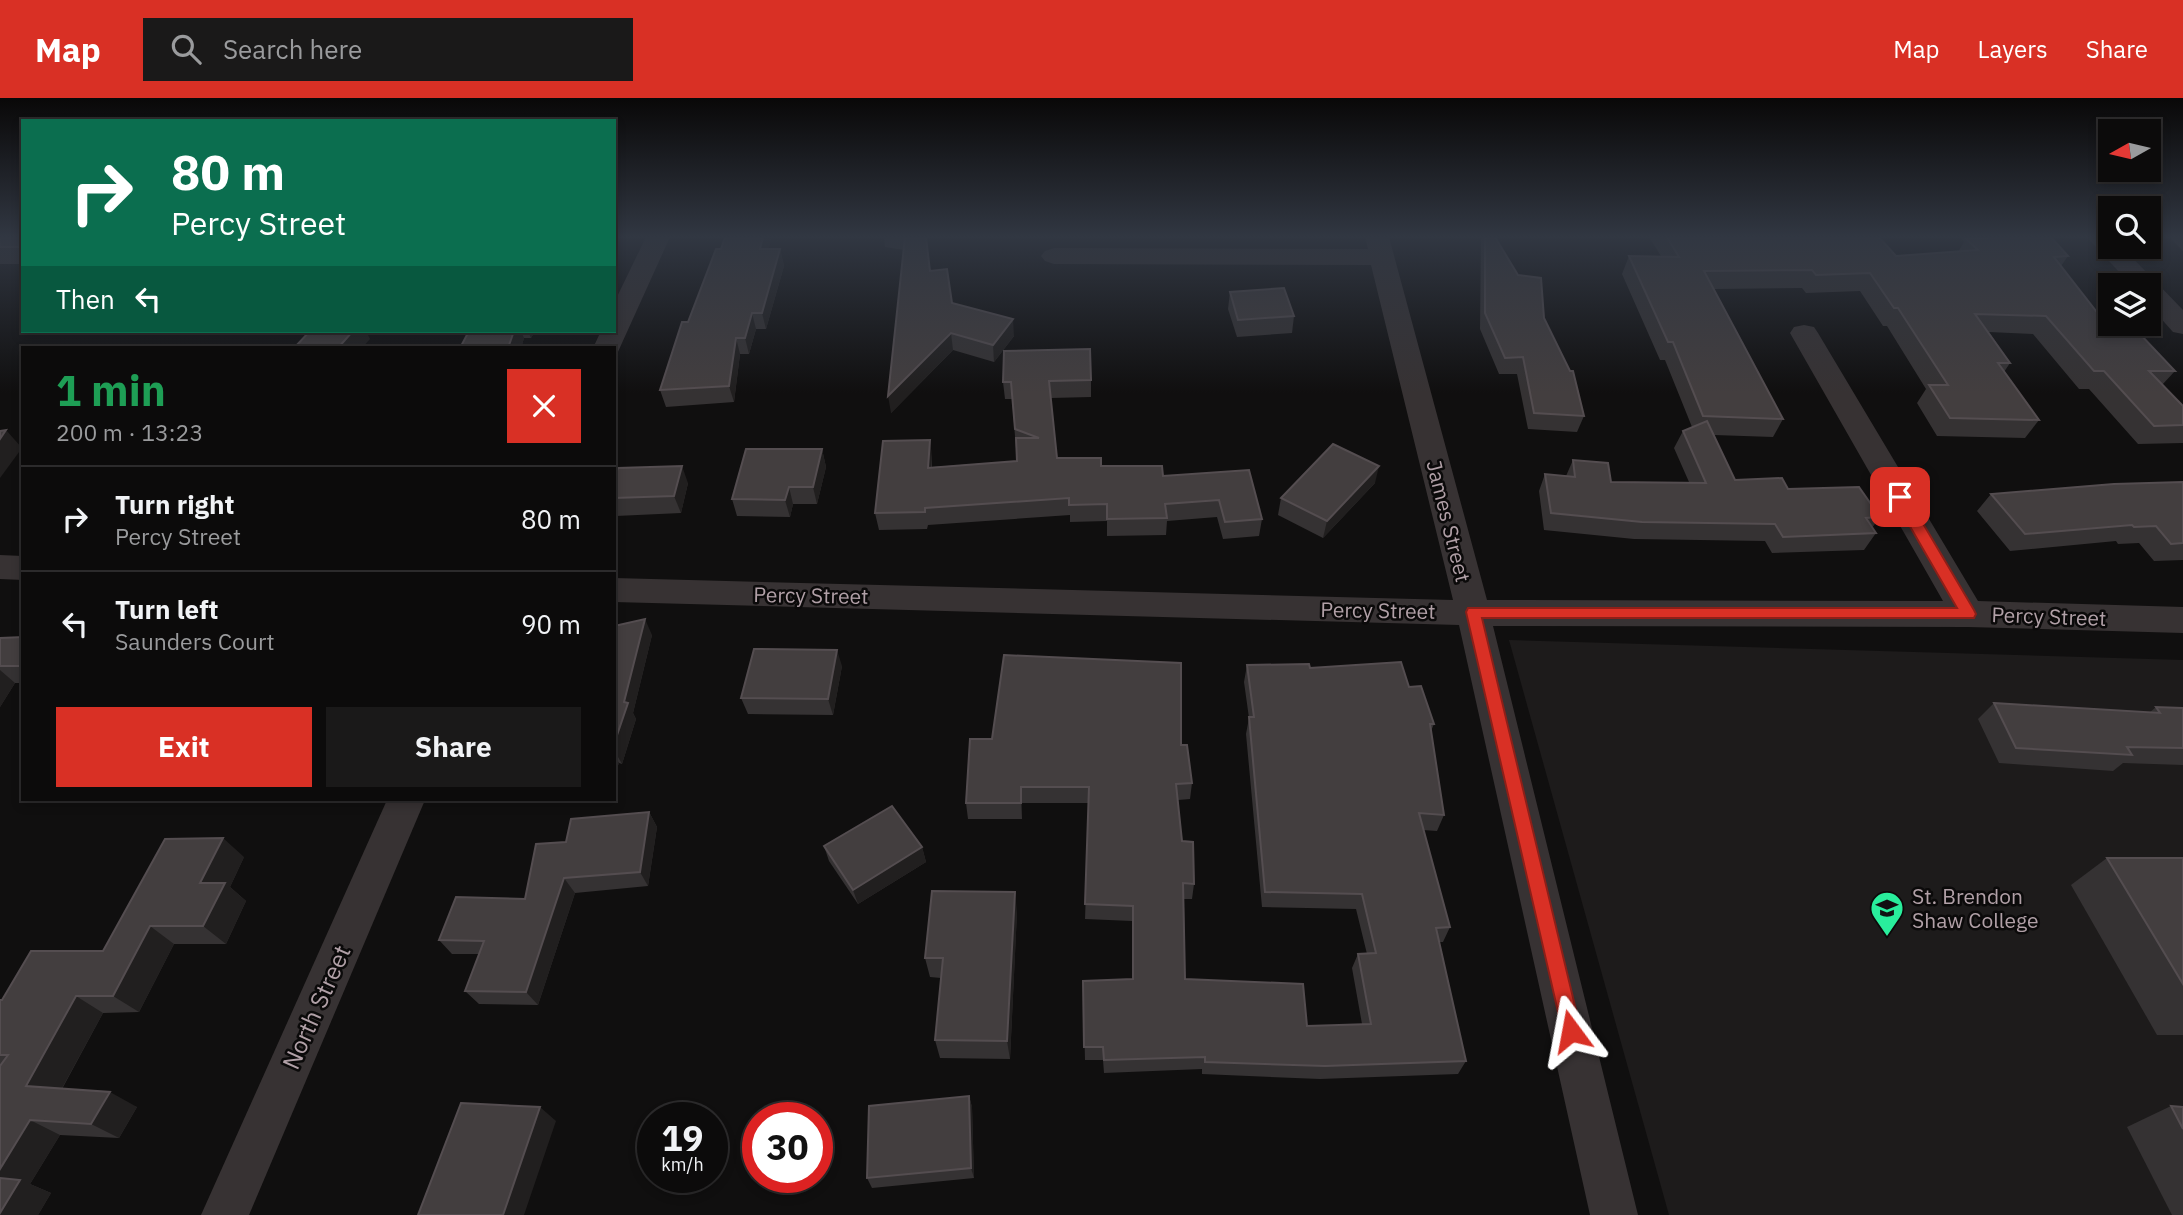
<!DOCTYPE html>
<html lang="en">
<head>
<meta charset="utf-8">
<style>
  body { margin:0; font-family:"IBM Plex Sans",sans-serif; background:#1a1919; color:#f1f3f6; height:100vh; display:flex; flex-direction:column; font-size:26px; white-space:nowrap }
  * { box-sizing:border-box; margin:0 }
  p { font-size:23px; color:#9a9b9d }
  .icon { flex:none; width:38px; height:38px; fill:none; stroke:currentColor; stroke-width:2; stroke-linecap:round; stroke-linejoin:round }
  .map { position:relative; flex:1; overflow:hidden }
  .sheet { position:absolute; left:21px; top:248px; width:595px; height:455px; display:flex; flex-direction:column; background:#0c0b0b; border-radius:0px; box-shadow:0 4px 10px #0003,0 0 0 2px #2c2b2c }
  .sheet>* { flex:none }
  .guide { position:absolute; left:21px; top:21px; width:595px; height:214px; border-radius:0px; box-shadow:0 4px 10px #0003,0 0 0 2px #2c2b2c; background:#0b6e4f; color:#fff; overflow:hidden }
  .needle { width:46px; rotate:262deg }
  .tools { position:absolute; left:2098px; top:21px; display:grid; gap:14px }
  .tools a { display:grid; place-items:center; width:63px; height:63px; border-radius:0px; background:#0c0b0b; box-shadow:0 4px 10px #0003,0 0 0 2px #2c2b2c; font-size:35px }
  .speed { position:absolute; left:637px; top:1004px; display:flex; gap:14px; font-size:35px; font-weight:700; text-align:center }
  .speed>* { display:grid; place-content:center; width:91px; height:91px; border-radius:50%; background:#0c0b0b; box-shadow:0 4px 10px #0003,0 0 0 2px #2c2b2c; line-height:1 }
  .speed small { font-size:18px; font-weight:400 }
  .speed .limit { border:10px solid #d22; background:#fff; color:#111 }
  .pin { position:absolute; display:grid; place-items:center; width:60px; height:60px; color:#fff; margin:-30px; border-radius:14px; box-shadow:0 4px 10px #0006 }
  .me { position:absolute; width:77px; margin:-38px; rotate:347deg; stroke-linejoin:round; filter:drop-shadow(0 0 5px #0008) }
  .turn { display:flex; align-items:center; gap:24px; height:147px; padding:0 35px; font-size:32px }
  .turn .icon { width:91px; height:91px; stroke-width:2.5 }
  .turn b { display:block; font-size:49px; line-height:60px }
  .then { display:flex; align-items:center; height:66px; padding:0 35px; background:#0003; gap:14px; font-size:26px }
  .round { display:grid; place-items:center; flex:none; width:74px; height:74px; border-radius:0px; background:#1a1919 }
  .overview { display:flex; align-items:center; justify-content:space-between; height:119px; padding:0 35px }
  h1 { font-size:42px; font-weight:700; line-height:52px; color:#1e9e55 }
  .cta { display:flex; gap:14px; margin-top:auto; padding:14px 35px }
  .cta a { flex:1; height:80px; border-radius:0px; background:#d93025; color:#fff; font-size:28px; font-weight:700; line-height:80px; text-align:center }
  .cta a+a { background:#1a1919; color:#f1f3f6 }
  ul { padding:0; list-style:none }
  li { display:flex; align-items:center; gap:21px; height:105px; padding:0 35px; border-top:2px solid #2c2b2c }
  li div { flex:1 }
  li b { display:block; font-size:26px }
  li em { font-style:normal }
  header { display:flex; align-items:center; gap:42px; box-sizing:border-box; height:98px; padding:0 35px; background:#d93025; color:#fff }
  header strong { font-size:33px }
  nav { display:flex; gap:38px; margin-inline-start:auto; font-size:24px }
  .search { width:490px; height:63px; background:#1a1919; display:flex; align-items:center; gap:18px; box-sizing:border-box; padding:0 24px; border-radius:0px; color:#9a9b9d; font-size:26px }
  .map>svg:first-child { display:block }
  .built { fill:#1d1b1b }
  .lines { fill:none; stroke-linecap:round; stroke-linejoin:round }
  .minor { fill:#373233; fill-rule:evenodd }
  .wall { fill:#353233 }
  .shaded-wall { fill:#211f1f }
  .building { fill:#433e3f; stroke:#544d50; stroke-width:2 }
  .route { fill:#d93025; stroke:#8d1f18; stroke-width:2 }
  .labels { text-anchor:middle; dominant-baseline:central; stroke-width:5; stroke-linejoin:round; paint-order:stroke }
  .street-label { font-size:21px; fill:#b1a0a7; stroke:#0b0a0a }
  .poi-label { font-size:21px; fill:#b1a0a7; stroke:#0b0a0a; text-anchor:start }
  .near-street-label { font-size:24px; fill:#b1a0a7; stroke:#0b0a0a }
</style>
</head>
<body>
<header>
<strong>Map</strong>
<div class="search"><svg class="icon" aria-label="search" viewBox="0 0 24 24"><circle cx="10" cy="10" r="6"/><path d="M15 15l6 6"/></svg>Search here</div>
<nav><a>Map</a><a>Layers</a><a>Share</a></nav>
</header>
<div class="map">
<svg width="2183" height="1117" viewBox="0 0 2183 1117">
  <rect width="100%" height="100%" fill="#100f0f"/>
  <!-- built -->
  <polygon class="built" points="1509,542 2183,562 2183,1117 1669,1117"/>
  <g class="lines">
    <!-- minor -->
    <g class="minor">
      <polygon points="646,139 670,139 617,256 614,257 614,250 593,250 601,233 614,233 614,205"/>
      <polygon points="1365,139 1389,139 1487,502 1943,503 1790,235 1794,229 1804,227 1814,229 1818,235 1978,503 2183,509 2183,535 1968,529 1493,528 1638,1117 1590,1117 1459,527 614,504 614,480 1453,502 1371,167 1054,166 1045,163 1041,158 1045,153 1054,150 1368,151"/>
      <polygon points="2087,139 2110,139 2110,149 2122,149 2183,212 2183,236 2173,234 2149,207 2149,187 2131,187"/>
      <polygon points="0,457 23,458 23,482 0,481"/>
      <polygon points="387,702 425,702 249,1117 201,1117"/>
    </g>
  </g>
  <!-- wall -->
  <g class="wall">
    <rect x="0" y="139" width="23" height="27"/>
    <polygon points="725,139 772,139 768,151 780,151 784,168 766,231 756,231 749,256 740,256 734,304 666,309 660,292 721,151"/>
    <polygon points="884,139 926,139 930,173 952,205 1014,238 994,264 953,252 891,315 904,152 885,149"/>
    <polygon points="1481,139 1495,139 1544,220 1584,318 1577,334 1528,331 1517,276 1499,276 1480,231"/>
    <polygon points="1649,139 1879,139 1896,158 1958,154 1964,144 1960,139 2051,139 2068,158 2061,168 2114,236 2175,273 2162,287 2183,308 2183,345 2138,346 2089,291 2079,291 2033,236 1989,234 2010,265 2004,274 2039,322 2025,340 1937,338 1917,305 1926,291 1887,228 1883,228 1860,193 1806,195 1802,190 1714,191 1783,321 1773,339 1714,337 1735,382 1788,391 1880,419 1872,430 1876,435 1864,452 1772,455 1765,443 1634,441 1544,432 1539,393 1545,376 1566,378 1573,362 1611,384 1689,384 1674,350 1683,333 1692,329 1665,262 1660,262 1622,176 1629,158 1661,158"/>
    <polygon points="2169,139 2183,139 2183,153"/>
    <polygon points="1230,194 1294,218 1292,235 1237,239 1228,211"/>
    <polygon points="469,233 535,233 531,240 524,240 521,250 460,250"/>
    <polygon points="1091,282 1091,299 1051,300 1057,360 1163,378 1249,372 1262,421 1259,438 1223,441 1217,419 1167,423 1166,437 1107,438 1107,423 1070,424 1070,417 928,427 927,431 879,432 875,415 932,359 932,369 1017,363 1012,301 1005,301 1003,284"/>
    <polygon points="822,351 826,369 817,406 793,406 790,419 737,418 732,401"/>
    <polygon points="614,382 688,385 681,415 616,418 614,414"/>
    <polygon points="2183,384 2183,462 2154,463 2139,445 2118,446 2116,443 2010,453 1977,413 1991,396"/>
    <polygon points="1375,385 1323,440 1278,417 1281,400"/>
    <polygon points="614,528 652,537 633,615 636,621 622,666 619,665 614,677"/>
    <polygon points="23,539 23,585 15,585 0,609 0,540"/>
    <polygon points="1247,567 1310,570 1409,589 1434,626 1431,633 1444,717 1437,733 1423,732 1450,829 1443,844 1439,844 1466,963 1458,976 1320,981 1202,976 1202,971 1104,975 1103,962 1085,962 1083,883 1133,881 1132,823 1085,821 1089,705 1022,705 1022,721 968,721 966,705 1181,647 1192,685 1190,701 1178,702 1182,743 1194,786 1192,801 1184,801 1185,881 1307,928 1362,926 1352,870 1358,856 1367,856 1356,811 1262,809 1246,636 1249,620 1244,584"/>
    <polygon points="842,568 833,617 748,616 741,600"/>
    <polygon points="1994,605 2149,615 2156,609 2183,610 2183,667 2123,665 2113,673 1999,665 1978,621"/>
    <polygon points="649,714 657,729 648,788 575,795 538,907 479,906 465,893 479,856 452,856 439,842 525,801 566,744"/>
    <polygon points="824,748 922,749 926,764 858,806 829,763"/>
    <polygon points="244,759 230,789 246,803 226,846 174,846 139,914 103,915 62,991 137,1009 119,1040 60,1037 30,1086 51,1095 38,1117 0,1117 0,902 103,853"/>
    <polygon points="2107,760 2183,760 2183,937 2157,937 2071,787"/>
    <polygon points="1017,814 1010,961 940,960 935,942 941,880 930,879 925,860"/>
    <polygon points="969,998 972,1009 974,1080 872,1090 867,1080"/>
    <polygon points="2171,1008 2183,1009 2183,1117 2172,1117 2127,1029"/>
  </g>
  <!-- shaded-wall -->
  <g class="shaded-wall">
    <polygon points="763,139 772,139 764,168 760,151"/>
    <polygon points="780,151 784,168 766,231 762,215"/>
    <polygon points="752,215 756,231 749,256 745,240"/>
    <polygon points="1013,221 1014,238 994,264 993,247"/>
    <polygon points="353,233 366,233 370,241 362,250 338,250"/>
    <polygon points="514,233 521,233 524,240 521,250 508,250"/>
    <polygon points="528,233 535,233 531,240"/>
    <polygon points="951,235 953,252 891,315 888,298"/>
    <polygon points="736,240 740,256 734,304 729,288"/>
    <polygon points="6,332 22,350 0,380 0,341"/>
    <polygon points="930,342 932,359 930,387 928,370"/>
    <polygon points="822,351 826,369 817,406 813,389"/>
    <polygon points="682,368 688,385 681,415 674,398"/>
    <polygon points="1379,368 1375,385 1323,440 1327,423"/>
    <polygon points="789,389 793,406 790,419 785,402"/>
    <polygon points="645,521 652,537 633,615 636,621 622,666 614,652 614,646"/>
    <polygon points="837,552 842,568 833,617 828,601"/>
    <polygon points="0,572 15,585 0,609"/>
    <polygon points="614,657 619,665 614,677"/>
    <polygon points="1021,689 1022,705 1022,721 1021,705"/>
    <polygon points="649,714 657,729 648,788 640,774"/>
    <polygon points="223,740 244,759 230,789 246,803 226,846 203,828 200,785"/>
    <polygon points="922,749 926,764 858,806 853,792"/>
    <polygon points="564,780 575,795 538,907 526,894"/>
    <polygon points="1015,794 1017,814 1010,961 1007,943"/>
    <polygon points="150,828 174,846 139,914 113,898"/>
    <polygon points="76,898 103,915 55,1003 26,988"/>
    <polygon points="110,994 137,1009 119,1040 91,1026"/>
    <polygon points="969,998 972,1009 974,1080 971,1070"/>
    <polygon points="540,1009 556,1023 524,1117 503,1117"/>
    <polygon points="30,1022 60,1037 30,1086 51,1095 38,1117 0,1117 0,1071"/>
  </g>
  <!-- building -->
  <g class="building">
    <rect x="0" y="139" width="23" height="10"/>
    <polygon points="725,139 763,139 760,151 780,151 762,215 752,215 745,240 736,240 729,288 660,292 682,224 688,224 716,151 721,151"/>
    <polygon points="905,139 926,139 930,173 947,171 952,205 1013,221 993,247 951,235 888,298"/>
    <polygon points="1485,139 1495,139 1518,177 1541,180 1544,220 1570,273 1573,273 1584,318 1534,315 1523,259 1505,260 1485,215"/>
    <polygon points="1667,139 1879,139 1896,158 1978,152 1966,141 1986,140 1985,139 2051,139 2068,158 2054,159 2114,236 2140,236 2175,273 2149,273 2183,308 2183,327 2154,328 2104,273 2094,273 2046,218 1975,216 2010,265 1998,265 2039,322 1950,320 1929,287 1948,287 1898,210 1894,210 1870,175 1816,177 1812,172 1704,173 1783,321 1703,318 1673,244 1668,244 1629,158 1679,159"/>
    <polygon points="1284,190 1294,218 1238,222 1230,194"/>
    <polygon points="310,233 353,233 338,250 294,250"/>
    <polygon points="469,233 514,233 508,250 460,250"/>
    <polygon points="1090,251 1091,282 1049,283 1057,360 1101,360 1101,368 1162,368 1163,378 1249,372 1262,421 1225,424 1219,402 1165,406 1167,420 1107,421 1107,406 1069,407 1069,400 925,410 925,414 875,415 883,343 930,342 928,370 1017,363 1016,340 1039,340 1015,331 1011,284 1003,284 1004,253"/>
    <polygon points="1707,323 1735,382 1782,380 1788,391 1859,389 1880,419 1866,420 1876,435 1783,439 1775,426 1642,424 1551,415 1545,376 1575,379 1573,362 1608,365 1611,384 1706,385 1683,333"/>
    <polygon points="6,332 0,341 0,333"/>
    <polygon points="1333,346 1379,368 1327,423 1281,400"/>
    <polygon points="746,351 822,351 813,389 789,389 785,402 732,401"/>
    <polygon points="682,368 674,398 614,400 614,382 618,370"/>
    <polygon points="2183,384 2183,445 2171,446 2156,428 2134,429 2132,427 2025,436 1991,396 2114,386"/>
    <polygon points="645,521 624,604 628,605 614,646 614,528"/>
    <polygon points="23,539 23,563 20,568 0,568 0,540"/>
    <polygon points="754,551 837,552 828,601 741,600"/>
    <polygon points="1004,557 1181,565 1181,647 1187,647 1192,685 1176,686 1182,743 1193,744 1194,786 1183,785 1185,881 1303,886 1307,928 1371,926 1358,856 1376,855 1362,796 1265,794 1249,619 1254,619 1247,567 1309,566 1310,570 1401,564 1409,589 1421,588 1434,626 1430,626 1444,717 1419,715 1450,829 1436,830 1466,963 1325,968 1205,964 1205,959 1104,962 1103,949 1084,949 1083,883 1133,881 1133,808 1085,806 1089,689 1021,689 1021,705 966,705 970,641 992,641"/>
    <polygon points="1994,605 2160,615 2156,609 2183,610 2183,650 2127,649 2132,657 2016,650"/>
    <polygon points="892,708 922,749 853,792 824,748"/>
    <polygon points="649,714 640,774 564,780 526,894 465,893 484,843 439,842 456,799 525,801 536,746 566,744 571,721"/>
    <polygon points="223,740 200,785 225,785 203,828 150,828 113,898 76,898 26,988 110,994 91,1026 30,1022 0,1071 0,968 8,957 0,957 0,902 2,902 31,853 103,853 165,741"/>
    <polygon points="2107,760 2183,760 2183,886"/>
    <polygon points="932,793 1015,794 1007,943 935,942 943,860 925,860"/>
    <polygon points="969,998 971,1070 867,1080 869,1008"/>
    <polygon points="461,1005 540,1009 503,1117 418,1117"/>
    <polygon points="2171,1008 2183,1009 2183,1031"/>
    <polygon points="0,1080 20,1082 0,1115"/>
  </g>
  <!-- sky -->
  <linearGradient id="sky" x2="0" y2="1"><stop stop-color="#090808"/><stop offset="0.47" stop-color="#313742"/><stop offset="1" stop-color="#313742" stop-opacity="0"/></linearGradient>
  <rect width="2183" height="295" fill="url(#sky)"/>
  <!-- route -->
  <polygon class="route" points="1900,394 1905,395 1974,512 1976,516 1974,520 1482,520 1581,933 1578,940 1571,942 1564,940 1466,514 1468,510 1957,510 1893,399"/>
  <!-- icons -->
  <defs>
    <symbol id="school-pin" viewBox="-11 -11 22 30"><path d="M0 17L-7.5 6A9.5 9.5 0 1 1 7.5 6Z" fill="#29ee9c" stroke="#0b0a0a"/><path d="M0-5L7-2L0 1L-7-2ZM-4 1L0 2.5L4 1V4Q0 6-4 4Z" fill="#111"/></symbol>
  </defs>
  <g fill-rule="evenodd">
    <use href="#school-pin" x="1868" y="791" width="38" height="52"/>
  </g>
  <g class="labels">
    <!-- street labels -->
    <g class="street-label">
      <text transform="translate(1449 423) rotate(76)">James Street</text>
      <text transform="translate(811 497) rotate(1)">Percy Street</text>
      <text transform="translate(1378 512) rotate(1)">Percy Street</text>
      <text transform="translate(2049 518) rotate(2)">Percy Street</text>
    </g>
    <!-- poi labels -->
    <g class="poi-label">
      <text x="1912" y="798">St. Brendon<tspan x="1912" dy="24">Shaw College</tspan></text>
    </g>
    <!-- near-street labels -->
    <g class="near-street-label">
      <text transform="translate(316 909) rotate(-66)">North Street</text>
    </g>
  </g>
</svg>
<div class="tools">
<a><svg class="needle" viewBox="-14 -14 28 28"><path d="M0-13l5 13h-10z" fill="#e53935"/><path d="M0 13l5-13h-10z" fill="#9a9b9d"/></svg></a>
<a><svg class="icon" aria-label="search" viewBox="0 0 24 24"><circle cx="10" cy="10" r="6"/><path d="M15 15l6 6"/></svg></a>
<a><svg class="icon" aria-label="layers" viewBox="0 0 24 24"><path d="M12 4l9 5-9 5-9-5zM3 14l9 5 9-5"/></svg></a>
</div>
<div class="speed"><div>19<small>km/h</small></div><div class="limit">30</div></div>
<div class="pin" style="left:1900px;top:399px;background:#d93025"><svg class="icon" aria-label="arrive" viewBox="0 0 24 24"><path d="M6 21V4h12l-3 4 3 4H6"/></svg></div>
<svg class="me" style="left:1571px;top:933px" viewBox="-20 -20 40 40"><path d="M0-17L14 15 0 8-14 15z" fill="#d93025" stroke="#fff" stroke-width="4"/></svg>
<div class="guide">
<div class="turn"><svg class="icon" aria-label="right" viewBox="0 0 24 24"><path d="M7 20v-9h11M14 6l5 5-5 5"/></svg><div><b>80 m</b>Percy Street</div></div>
<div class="then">Then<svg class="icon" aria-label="left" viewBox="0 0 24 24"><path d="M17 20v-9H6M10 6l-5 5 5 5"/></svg></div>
</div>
<section class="sheet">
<div class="overview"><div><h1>1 min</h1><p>200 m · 13:23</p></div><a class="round" style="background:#d93025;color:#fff"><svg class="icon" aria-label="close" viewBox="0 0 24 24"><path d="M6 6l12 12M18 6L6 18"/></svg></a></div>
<ul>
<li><svg class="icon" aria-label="right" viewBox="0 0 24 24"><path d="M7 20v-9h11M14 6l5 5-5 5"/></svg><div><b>Turn right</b><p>Percy Street</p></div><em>80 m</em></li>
<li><svg class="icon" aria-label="left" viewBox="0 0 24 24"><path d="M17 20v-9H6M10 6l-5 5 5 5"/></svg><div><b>Turn left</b><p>Saunders Court</p></div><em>90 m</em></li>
</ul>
<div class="cta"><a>Exit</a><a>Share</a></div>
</section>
</div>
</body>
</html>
